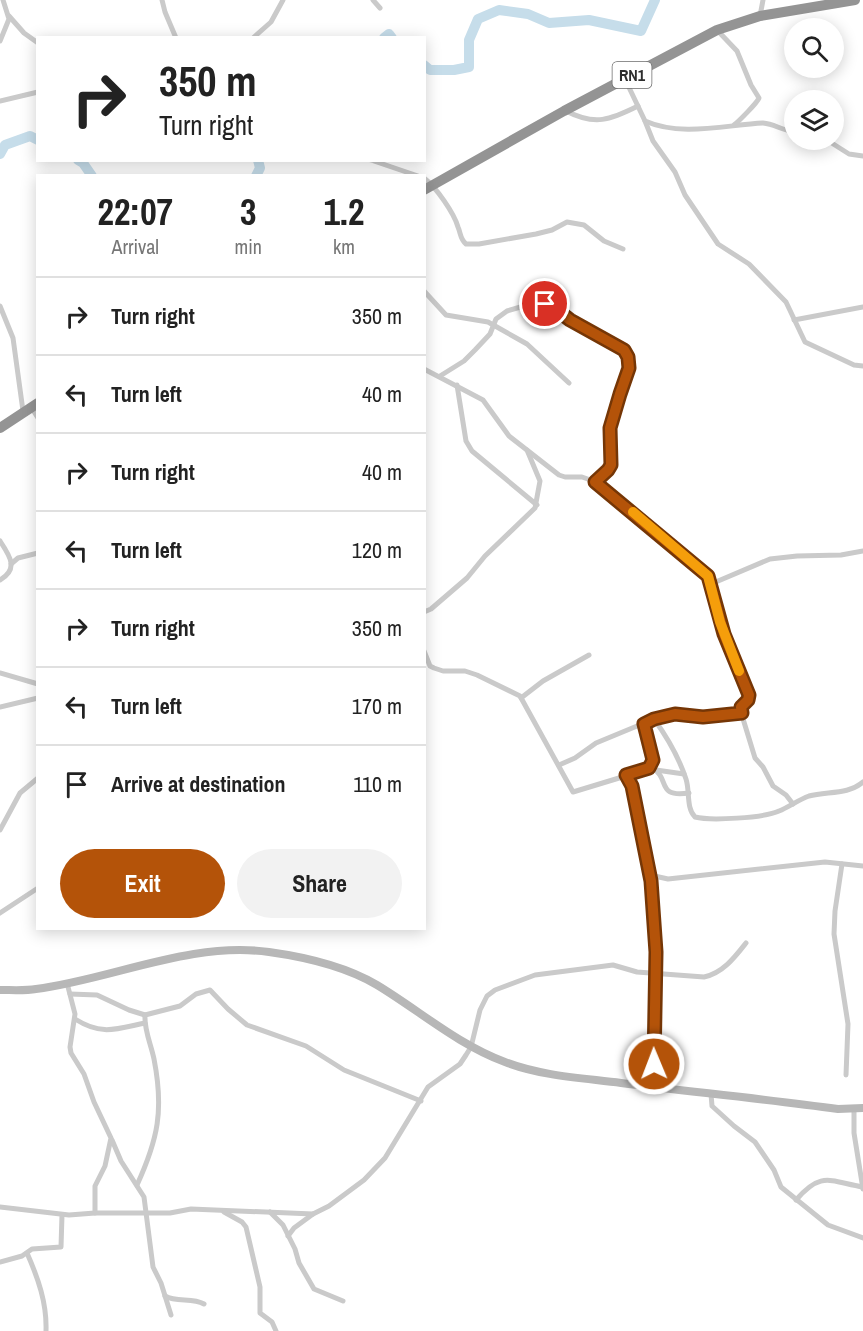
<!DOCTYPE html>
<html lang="en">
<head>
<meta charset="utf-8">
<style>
  body { margin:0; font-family:"Archivo Narrow",sans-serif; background:#f2f2f2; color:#222; height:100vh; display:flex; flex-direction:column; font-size:22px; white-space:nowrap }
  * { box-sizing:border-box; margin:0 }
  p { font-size:20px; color:#767676 }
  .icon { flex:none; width:33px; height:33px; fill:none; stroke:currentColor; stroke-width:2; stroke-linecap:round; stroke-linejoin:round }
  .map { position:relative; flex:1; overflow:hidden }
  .panel { position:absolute; left:36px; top:174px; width:390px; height:756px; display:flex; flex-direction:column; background:#fff; border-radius:0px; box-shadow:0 3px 15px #0003 }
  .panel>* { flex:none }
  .hud { position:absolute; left:36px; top:36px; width:390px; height:126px; border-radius:0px; box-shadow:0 3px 15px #0003; background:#fff; color:#222; overflow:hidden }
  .fabs { position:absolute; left:784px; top:18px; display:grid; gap:12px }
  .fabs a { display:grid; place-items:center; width:60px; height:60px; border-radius:50%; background:#fff; box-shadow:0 3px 15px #0003; font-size:30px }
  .pin { position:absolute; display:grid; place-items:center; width:51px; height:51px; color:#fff; margin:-26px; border:3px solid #fff; border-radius:50%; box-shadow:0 2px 6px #0007 }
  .me { position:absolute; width:66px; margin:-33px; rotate:359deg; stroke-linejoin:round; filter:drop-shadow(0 0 4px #0008) }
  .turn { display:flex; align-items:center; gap:21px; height:126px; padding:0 24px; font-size:27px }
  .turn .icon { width:78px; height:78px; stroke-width:2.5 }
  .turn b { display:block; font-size:42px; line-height:51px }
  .eta { display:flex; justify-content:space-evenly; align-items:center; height:102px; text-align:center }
  .eta b { font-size:36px; font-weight:700; line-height:42px }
  .cta { display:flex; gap:12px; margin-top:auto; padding:12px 24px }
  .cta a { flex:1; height:69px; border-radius:36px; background:#b45309; color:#fff; font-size:24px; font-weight:700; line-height:69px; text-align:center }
  .cta a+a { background:#f2f2f2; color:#222 }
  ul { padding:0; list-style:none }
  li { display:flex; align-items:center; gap:18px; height:78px; padding:0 24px; border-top:2px solid #e0e0e0 }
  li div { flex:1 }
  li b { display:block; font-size:22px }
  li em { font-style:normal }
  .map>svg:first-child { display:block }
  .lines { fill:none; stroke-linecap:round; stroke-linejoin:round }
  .river { stroke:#c6ddea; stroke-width:10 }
  .street { stroke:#cacaca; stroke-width:5 }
  .secondary { stroke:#b7b7b7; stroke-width:8 }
  .highway { stroke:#949494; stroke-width:10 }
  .route-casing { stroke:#753606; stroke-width:15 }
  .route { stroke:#b45309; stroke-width:10 }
  .slow { stroke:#f59e0b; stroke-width:10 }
  .labels { text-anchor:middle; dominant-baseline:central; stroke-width:6; stroke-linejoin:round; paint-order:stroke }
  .shield { fill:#fff; stroke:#6c6c6c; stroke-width:1.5 }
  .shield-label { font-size:16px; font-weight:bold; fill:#2d2d2d }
</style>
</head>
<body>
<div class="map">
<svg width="863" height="1331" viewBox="0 0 863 1331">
  <rect width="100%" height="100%" fill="#fff"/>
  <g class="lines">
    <!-- river -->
    <g class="river">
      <polyline points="384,38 389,34 392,38"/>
      <polyline points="424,65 430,70 454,70 469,67 469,40 478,19 499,10 528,14 549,23 589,20 641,31 655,0"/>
      <polyline points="0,154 5,145 30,136 38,140"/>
      <polyline points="78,160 83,163 92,176"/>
      <polyline points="256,176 260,168 258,160"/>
    </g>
    <!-- street -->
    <g class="street">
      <polyline points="162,0 165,12 176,38"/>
      <polyline points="373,0 380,8"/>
      <polyline points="9,16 24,33 38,43"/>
      <polyline points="760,16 763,0"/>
      <path d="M717 30 737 51 751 85 759 98C757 103 739 121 734 125"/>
      <polyline points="253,38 271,22 283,0"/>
      <polyline points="0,41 9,19 3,0"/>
      <path d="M625 79 645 121C681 137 725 125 763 123 776 124 781 131 795 131"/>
      <polyline points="0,101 38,92"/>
      <path d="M566 111C595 126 610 120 638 106"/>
      <polyline points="645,121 653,141 675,172 685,195 718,244 749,264 786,302 805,342 854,365 863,366"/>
      <polyline points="827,140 849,154 863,156"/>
      <polyline points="371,160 418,176"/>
      <path d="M424 178C436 187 454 213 458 227 461 234 460 239 466 244H479L536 234 552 230 567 222 584 225 604 241 623 249"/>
      <polyline points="424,291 446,315 488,322 527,344 569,383"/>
      <polyline points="0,306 13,338 23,411"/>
      <polyline points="794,320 863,307"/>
      <polyline points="424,369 483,400 509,436 559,475 565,477 582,477 599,483 708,576 724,634 749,695 748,700 740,709 755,758 763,767 773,786 786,795 793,804"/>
      <polyline points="440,376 464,361 475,350 490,334 496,319 507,311 524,306 545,304 552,306 570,319 622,348 628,357 629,368 620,394 611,428 611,465 608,470 595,482"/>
      <polyline points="457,385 466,441 472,451 537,505"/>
      <polyline points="31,407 38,418"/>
      <path d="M0 541C10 556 19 569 0 580"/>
      <polyline points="11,564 18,558 38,553"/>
      <polyline points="711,584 770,559 797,556 841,555 863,551"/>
      <polyline points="424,612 431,609 467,578 485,556 535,508 540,481 527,450"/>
      <path d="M424 651 430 666 434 668 443 671H465L477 675 520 696 573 792 652 768C671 778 655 798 689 793"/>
      <polyline points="0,673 38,684"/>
      <polyline points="521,698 543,681 589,655"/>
      <polyline points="0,707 38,698"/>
      <path d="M654 719C667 737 679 758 686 779 690 791 686 808 695 817 710 821 764 818 779 811 789 807 798 800 809 796 827 791 848 795 863 782"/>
      <polyline points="644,724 648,747 654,759 649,768"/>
      <polyline points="559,765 575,758 596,743 654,719 675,714 703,717 742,713"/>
      <polyline points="656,770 684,774"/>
      <polyline points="626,775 633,793 651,881 656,952 654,1069"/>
      <polyline points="0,830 20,793 38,778"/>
      <polyline points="842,864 835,911 834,934 848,1024 846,1075"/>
      <polyline points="650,875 668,879 825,862 863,866"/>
      <polyline points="0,913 38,888"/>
      <polyline points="67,983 75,1014 70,1047 71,1053 84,1074 94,1102 111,1138 105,1166 95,1186 95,1213"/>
      <polyline points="70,994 97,995 129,1010 145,1015 180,1006 196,994 210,990 228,1009 247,1025 306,1046 344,1070 421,1101"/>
      <path d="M75 1019C102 1036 116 1029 145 1023"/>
      <polyline points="711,1094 712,1106 734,1126 755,1142 774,1170 781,1187 828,1225 863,1238"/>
      <polyline points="854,1109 854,1133 863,1189"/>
      <polyline points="112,1140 121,1161 144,1197 153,1267 161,1283 171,1315"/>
      <path d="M137 1185C158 1139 164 1110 154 1059 151 1044 144 1030 145 1015"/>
      <path d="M796 1200C821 1171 829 1181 863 1187"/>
      <path d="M0 1207 69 1215 95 1213H170L191 1209 313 1214 329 1206 364 1180 385 1158 428 1087 460 1064 466 1055 471 1047 480 1010 487 996 495 990 535 975 613 965 637 972 704 977C723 973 735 957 746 943"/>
      <polyline points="224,1212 242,1222 246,1227 260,1287 260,1313 272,1322 276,1331"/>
      <polyline points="270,1212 283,1225 295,1249 299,1263 314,1289 343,1301"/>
      <polyline points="288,1236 294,1228 313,1214"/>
      <path d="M27 1253C38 1278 47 1303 46 1331"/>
      <polyline points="0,1262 22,1256 32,1249 61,1247 62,1215"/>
      <path d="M165 1296C177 1303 192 1297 204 1304"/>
    </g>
    <!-- secondary -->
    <path class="secondary" d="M0 990C12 990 25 991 36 989 113 979 190 941 269 952 305 957 345 966 377 985 420 1011 457 1044 505 1062 541 1076 583 1078 621 1083 693 1092 766 1099 838 1109L863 1108"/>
    <!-- highway -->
    <g class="highway">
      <polyline points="424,190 564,111 717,30 760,16 855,0"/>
      <polyline points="0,428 38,403"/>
    </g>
  </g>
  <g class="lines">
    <defs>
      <polyline id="route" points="545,304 552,306 570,320 624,350 628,357 629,368 620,394 610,428 611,465 608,470 595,482 708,576 724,634 749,695 748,700 741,707 742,713 703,717 675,714 654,719 644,724 653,760 649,768 626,775 632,786 651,881 656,952 654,1064"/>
    </defs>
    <!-- route casing -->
    <use href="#route" class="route-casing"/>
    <!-- route -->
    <use href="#route" class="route"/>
    <!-- slow -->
    <polyline class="slow" points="633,512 708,576 720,622 739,671"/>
  </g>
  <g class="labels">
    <!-- shield labels -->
    <rect class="shield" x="612.5" y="62" width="39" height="26" rx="4.5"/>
    <g class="shield-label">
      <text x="632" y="75">RN1</text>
    </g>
  </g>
</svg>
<div class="fabs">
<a><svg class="icon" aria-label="search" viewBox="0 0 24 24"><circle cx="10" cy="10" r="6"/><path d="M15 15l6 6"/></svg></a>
<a><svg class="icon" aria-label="layers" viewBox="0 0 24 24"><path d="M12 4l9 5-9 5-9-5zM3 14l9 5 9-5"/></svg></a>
</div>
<div class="pin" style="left:545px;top:304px;background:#d93025"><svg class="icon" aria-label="arrive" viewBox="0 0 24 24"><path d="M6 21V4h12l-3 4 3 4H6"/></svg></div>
<svg class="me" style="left:654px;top:1064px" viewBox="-20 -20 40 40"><circle r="17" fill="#b45309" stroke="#fff" stroke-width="3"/><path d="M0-11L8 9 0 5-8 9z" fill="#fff"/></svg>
<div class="hud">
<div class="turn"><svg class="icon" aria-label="right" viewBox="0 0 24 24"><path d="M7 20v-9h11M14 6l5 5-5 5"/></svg><div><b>350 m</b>Turn right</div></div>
</div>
<section class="panel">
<div class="eta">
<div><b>22:07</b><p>Arrival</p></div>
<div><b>3</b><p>min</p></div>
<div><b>1.2</b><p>km</p></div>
</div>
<ul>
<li><svg class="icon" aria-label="right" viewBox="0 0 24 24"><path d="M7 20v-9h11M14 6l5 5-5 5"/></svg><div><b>Turn right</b></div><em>350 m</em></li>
<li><svg class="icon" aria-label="left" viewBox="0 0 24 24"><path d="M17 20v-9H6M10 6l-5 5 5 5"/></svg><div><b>Turn left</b></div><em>40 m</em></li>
<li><svg class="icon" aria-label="right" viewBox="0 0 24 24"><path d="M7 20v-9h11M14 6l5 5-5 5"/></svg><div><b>Turn right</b></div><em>40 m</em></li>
<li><svg class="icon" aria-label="left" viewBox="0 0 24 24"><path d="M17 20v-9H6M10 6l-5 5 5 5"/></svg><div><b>Turn left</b></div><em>120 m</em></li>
<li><svg class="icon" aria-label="right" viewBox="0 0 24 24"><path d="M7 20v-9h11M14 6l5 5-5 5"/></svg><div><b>Turn right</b></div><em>350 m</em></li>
<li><svg class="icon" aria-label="left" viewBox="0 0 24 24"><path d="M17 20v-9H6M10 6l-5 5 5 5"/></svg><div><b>Turn left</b></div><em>170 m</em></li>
<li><svg class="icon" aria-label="arrive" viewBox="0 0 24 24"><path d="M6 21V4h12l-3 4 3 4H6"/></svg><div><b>Arrive at destination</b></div><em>110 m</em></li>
</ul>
<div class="cta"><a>Exit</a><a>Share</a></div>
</section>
</div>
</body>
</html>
